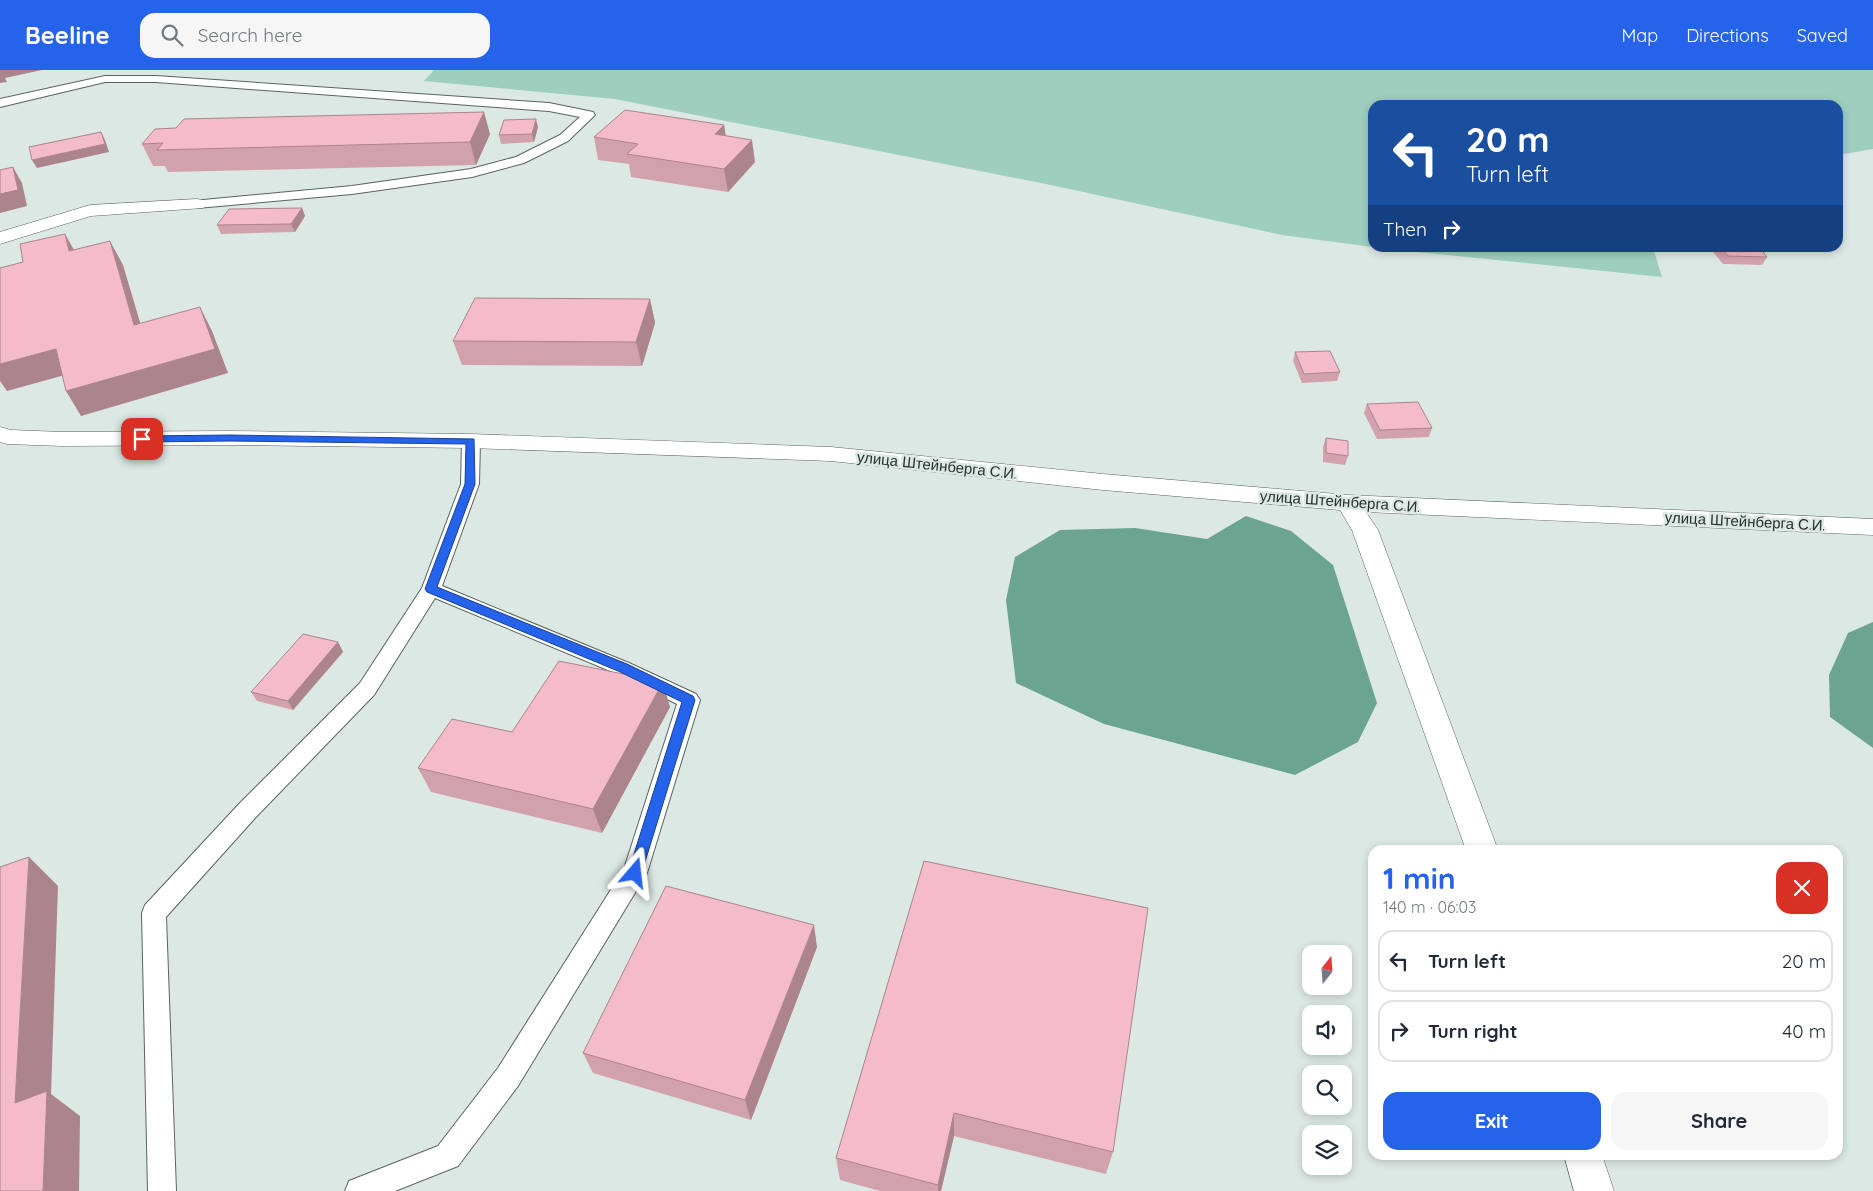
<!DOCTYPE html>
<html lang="en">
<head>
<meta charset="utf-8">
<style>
  body { margin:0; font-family:Quicksand,sans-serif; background:#f6f6f7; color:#1f2937; height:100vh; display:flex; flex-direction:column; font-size:19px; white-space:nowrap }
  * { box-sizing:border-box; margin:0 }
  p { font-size:16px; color:#747a83 }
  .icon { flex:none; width:28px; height:28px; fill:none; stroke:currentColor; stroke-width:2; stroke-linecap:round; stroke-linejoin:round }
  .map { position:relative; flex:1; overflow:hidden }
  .panel { position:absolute; left:1368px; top:775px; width:475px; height:315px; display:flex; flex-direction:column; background:#fff; border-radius:15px; box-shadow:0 2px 8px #0003 }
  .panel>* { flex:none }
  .hud { position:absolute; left:1368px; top:30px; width:475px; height:152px; border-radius:15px; box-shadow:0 2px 8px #0003; background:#1a4fa0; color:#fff; overflow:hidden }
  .needle { width:32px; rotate:17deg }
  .controls { position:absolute; left:1302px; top:875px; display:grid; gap:10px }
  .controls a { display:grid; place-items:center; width:50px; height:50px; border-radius:10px; background:#fff; box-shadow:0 2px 8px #0003; font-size:25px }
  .pin { position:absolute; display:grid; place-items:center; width:42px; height:42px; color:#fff; margin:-21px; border-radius:10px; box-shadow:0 2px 8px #0006 }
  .me { position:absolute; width:55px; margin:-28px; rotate:17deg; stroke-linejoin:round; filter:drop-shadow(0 0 4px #0008) }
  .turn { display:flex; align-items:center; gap:18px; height:105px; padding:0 15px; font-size:22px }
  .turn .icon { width:65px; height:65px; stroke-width:2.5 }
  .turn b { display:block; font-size:35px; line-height:42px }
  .then { display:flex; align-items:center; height:48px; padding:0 15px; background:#0003; gap:10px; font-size:19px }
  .round { display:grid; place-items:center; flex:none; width:52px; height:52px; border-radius:15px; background:#f6f6f7 }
  .head { display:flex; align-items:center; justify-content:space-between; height:85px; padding:0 15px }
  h1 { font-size:30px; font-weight:700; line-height:38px; color:#2563eb }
  .primary-button { display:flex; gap:10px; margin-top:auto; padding:10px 15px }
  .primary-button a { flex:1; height:58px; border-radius:15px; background:#2563eb; color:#fff; font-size:20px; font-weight:700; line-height:58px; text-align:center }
  .primary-button a+a { background:#f6f6f7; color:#1f2937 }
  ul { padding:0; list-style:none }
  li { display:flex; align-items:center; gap:15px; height:62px; margin:0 10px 8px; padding:0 5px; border:2px solid #e0e1e3; border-radius:15px }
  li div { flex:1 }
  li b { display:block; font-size:19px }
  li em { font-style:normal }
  header { display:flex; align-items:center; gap:30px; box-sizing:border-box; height:70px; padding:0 25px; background:#2563eb; color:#fff }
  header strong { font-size:24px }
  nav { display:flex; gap:28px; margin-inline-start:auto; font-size:18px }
  .search { width:350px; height:45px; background:#f6f6f7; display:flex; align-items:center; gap:12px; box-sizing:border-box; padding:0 18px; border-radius:15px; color:#747a83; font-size:19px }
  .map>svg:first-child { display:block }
  .green { fill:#9ecebe }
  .water { fill:#6ca492 }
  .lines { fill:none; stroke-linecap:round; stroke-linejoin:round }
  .lane-casing { stroke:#5a6360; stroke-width:2 }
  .street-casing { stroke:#5a6360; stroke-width:1 }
  .lane { fill:#fff; fill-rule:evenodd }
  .street { fill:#fff; fill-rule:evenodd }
  .wall { fill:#d2a2ac }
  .shaded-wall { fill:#ab848c }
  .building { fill:#f4bcc8; stroke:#ab848c }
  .route { fill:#2563eb; stroke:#184099 }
  .labels { text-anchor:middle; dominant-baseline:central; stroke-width:5; stroke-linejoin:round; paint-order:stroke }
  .street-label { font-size:15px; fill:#2b2f2d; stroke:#dce8e3 }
</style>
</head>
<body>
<header>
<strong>Beeline</strong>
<div class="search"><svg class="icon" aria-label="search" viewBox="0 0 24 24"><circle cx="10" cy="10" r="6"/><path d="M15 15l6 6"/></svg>Search here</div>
<nav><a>Map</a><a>Directions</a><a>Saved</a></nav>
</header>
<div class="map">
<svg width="1873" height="1121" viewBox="0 0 1873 1121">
  <rect width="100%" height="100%" fill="#dce8e3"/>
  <!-- green -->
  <g class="green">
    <polygon points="434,0 1873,0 1873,79 1838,85 1838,35 1372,35 1372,177 1282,165 1046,114 615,29 424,11"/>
    <polygon points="1380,178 1653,178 1662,207 1418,182"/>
  </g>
  <!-- water -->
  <g class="water">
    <polygon points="1246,446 1291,461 1333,495 1377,633 1358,672 1295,705 1104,654 1016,613 1006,530 1015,487 1060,460 1135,458 1207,469"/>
    <polygon points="1873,552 1873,678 1830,647 1829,605 1848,563"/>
  </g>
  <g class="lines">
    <defs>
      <g id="lane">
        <polygon points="105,6 156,6 549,33 593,42 595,45 568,71 524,93 472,107 352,124 197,138 190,134 192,131 352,116 471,99 516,87 560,65 580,47 549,41 156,12 105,12 0,37 0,29"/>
        <polygon points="471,366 477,367 480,371 479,414 442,516 629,593 696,624 700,630 647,803 518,1016 458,1096 395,1121 345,1121 349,1111 438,1076 498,998 624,799 677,634 615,603 435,528 374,625 255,748 166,847 176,1121 148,1121 142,843 145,835 239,734 360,613 422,518 461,414 462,371 465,367"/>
      </g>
      <g id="street">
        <polygon points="197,129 203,130 206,134 203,138 91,146 0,174 0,162 90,135"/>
        <polygon points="0,357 11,360 62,362 230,361 471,364 831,377 1103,404 1348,425 1873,449 1873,465 1366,442 1378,460 1498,780 1466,780 1352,460 1340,440 1103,420 831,391 471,378 230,375 62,376 7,374 0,372"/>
        <polygon points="1564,1085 1602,1085 1614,1121 1574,1121"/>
      </g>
    </defs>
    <!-- lane casing -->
    <use href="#lane" class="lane-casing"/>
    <!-- street casing -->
    <use href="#street" class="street-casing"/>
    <!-- lane -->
    <use href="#lane" class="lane"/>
    <!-- street -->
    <use href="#street" class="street"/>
  </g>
  <!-- wall -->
  <g class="wall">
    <polygon points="724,55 726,66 755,92 728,122 631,107 629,94 598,90 594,67"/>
    <polygon points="538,57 534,72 501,74 499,65"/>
    <polygon points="176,58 490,64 476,95 168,102 165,96 153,96 142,74"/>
    <polygon points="302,138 305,146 295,162 221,164 217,155"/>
    <polygon points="1710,178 1760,178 1767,187 1762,195 1723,194"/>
    <polygon points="650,229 655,253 642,296 462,295 453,271"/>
    <polygon points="1295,282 1340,302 1337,311 1302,313 1293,291"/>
    <polygon points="1367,334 1432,358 1429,367 1377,369 1364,343"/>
    <polygon points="1326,368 1348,386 1345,395 1323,392 1323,377"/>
    <polygon points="338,572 343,582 293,640 257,631 251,622"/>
    <polygon points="670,637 602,763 431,722 418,698 512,662"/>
    <polygon points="924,791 1113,1082 1106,1104 954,1066 941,1121 880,1121 840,1110 836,1088"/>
    <polygon points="817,877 751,1050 593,1003 583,983"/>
  </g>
  <!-- shaded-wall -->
  <g class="shaded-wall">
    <polygon points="0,0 42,0 5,8 7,12 0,13"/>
    <polygon points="484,42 490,64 476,95 470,72"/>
    <polygon points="536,49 538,57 534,72 532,64"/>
    <polygon points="724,55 727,77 715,64"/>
    <polygon points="101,62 105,70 109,82 37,98 32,90"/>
    <polygon points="752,70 755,92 728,122 724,99"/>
    <polygon points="13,97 22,113 27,136 0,143 0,124"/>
    <polygon points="302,138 305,146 295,162 291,154"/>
    <polygon points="65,164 78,187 69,181"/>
    <polygon points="110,171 123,195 148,279 134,255"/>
    <polygon points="650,229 655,253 642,296 636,272"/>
    <polygon points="200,237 212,261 228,303 81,346 66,321"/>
    <polygon points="56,279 72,303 7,321 0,311 0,294"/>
    <polygon points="338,572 343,582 293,640 288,631"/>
    <polygon points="663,612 670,637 602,763 593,739"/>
    <polygon points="29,787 58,816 51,1024 80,1046 79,1121 43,1121 15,1033"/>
    <polygon points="814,855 817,877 751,1050 745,1030"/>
    <polygon points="954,1043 954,1066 941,1121 938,1121 938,1115"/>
  </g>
  <!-- building -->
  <g class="building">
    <polygon points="625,40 724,55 715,64 752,70 724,99 627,84 638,74 594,67"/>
    <polygon points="484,42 470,72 157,80 163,73 142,74 155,59 176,58 184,49"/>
    <polygon points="536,49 532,64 499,65 504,50"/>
    <polygon points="101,62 105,74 32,90 29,77"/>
    <polygon points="13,97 18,120 0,124 0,100"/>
    <polygon points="302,138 291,154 217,155 229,139"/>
    <polygon points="65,164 69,181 110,171 134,255 200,237 215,279 66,321 56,279 0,294 0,198 23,192 20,174"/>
    <polygon points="1721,178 1760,178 1767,187 1728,186"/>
    <polygon points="475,228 650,229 636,272 453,271"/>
    <polygon points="1330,281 1340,302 1304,304 1295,282"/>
    <polygon points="1418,332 1432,358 1380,360 1367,334"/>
    <polygon points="1326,368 1348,371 1348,386 1326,383"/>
    <polygon points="303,564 338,572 288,631 251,622"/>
    <polygon points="559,591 663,612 593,739 418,698 452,649 512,662"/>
    <polygon points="29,787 15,1033 47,1021 43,1121 0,1121 0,797"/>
    <polygon points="924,791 1148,838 1113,1082 954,1043 938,1115 836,1088"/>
    <polygon points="666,816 814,855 745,1030 583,983"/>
  </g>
  <!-- route -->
  <polygon class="route" points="230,365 474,369 475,414 437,517 627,594 693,626 695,630 640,808 635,809 630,808 628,803 682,632 618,601 427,522 425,519 465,414 466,374 230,371 142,372 137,369 142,366"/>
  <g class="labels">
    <!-- street labels -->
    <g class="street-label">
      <text transform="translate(937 395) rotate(6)">улица Штейнберга С.И.</text>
      <text transform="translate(1340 431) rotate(4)">улица Штейнберга С.И.</text>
      <text transform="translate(1745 451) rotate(3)">улица Штейнберга С.И.</text>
    </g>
  </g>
</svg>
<div class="controls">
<a><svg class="needle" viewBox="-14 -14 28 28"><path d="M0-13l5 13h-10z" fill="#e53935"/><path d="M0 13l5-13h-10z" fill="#747a83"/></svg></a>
<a><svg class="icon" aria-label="sound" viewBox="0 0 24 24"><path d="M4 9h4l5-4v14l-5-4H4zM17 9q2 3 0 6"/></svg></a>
<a><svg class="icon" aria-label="search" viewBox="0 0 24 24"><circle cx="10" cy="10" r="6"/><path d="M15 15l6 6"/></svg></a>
<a><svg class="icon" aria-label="layers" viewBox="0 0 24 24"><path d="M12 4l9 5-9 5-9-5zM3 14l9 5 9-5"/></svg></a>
</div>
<div class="pin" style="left:142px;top:369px;background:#d93025"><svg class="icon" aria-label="arrive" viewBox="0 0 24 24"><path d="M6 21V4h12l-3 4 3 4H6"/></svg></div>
<svg class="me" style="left:635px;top:803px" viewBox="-20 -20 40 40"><path d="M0-17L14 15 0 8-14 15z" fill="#2563eb" stroke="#fff" stroke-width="4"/></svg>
<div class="hud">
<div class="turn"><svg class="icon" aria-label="left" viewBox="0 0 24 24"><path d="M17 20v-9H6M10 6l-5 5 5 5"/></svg><div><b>20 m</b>Turn left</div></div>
<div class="then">Then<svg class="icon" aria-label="right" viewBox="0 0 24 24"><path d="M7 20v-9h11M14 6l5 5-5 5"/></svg></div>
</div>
<section class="panel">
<div class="head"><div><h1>1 min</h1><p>140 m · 06:03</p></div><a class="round" style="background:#d93025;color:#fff"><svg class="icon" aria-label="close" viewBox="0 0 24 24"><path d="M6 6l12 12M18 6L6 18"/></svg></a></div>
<ul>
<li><svg class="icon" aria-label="left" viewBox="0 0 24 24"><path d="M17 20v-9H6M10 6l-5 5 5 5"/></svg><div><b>Turn left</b></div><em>20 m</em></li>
<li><svg class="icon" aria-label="right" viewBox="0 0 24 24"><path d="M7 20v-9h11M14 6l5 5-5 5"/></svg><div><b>Turn right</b></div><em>40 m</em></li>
</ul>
<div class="primary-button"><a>Exit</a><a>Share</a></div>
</section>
</div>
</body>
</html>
